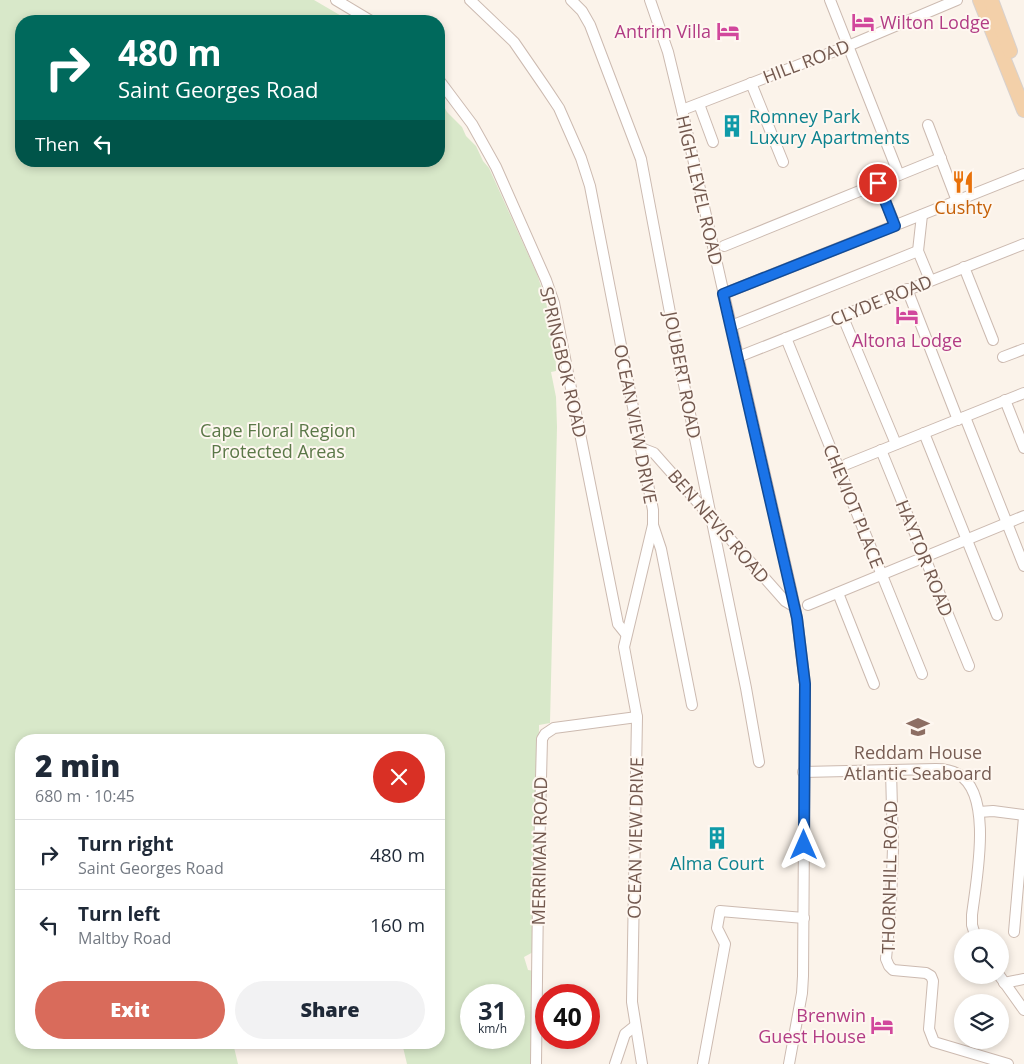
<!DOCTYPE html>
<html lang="en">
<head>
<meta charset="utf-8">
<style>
  body { margin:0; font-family:"Open Sans",sans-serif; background:#f2f2f3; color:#1f2937; height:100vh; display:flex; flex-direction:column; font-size:19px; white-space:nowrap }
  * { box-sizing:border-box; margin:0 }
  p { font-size:16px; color:#747a83 }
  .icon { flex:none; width:28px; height:28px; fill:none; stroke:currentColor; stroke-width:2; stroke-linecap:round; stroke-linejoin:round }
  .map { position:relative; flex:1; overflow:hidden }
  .panel { position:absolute; left:15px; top:734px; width:430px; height:315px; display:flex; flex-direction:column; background:#fff; border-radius:20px; box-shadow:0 2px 8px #0003 }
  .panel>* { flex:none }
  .top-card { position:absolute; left:15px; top:15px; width:430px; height:152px; border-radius:20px; box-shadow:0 2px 8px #0003; background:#00695c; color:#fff; overflow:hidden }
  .controls { position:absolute; left:954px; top:929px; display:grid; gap:10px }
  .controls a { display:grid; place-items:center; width:55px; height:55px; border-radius:50%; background:#fff; box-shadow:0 2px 8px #0003; font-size:25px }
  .speed { position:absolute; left:460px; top:984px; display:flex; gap:10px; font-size:25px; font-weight:700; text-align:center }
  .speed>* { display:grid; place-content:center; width:65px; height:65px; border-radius:50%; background:#fff; box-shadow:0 2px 8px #0003; line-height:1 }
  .speed small { font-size:12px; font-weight:400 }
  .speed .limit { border:8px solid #d22; background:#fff; color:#111 }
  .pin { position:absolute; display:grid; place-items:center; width:42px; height:42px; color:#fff; margin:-21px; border:2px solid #fff; border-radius:50%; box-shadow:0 1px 5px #0007 }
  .me { position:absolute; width:55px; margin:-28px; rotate:0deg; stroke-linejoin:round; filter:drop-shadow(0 0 4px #0008) }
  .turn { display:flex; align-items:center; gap:18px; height:105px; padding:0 20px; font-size:22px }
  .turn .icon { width:65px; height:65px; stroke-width:2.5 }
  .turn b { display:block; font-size:35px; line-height:42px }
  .then { display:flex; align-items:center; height:48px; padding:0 20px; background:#0003; gap:10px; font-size:19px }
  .round { display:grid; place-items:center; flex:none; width:52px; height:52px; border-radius:26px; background:#f2f2f3 }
  .summary { display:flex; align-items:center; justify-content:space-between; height:85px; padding:0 20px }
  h1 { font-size:30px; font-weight:800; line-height:38px }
  .cta { display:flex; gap:10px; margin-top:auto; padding:10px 20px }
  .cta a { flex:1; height:58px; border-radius:30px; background:#d96b5b; color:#fff; font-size:20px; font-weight:800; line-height:58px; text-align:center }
  .cta a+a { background:#f2f2f3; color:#1f2937 }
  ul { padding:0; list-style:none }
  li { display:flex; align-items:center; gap:15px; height:70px; padding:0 20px; border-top:1px solid #e0e1e3 }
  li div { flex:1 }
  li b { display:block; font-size:19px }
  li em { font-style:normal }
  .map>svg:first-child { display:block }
  .green { fill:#d8e8c9; fill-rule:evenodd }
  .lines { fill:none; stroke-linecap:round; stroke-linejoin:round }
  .minor-casing { stroke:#ccbab0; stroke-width:12 }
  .major-casing { stroke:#d8d1ce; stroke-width:16 }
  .minor { stroke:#fff; stroke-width:10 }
  .major { stroke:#f3d0a9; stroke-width:14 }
  .route-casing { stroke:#114b97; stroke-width:12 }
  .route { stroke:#1a73e8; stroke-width:9 }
  .labels { text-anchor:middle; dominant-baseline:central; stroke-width:4; stroke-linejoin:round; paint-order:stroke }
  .hotel-label { font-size:18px; fill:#b23c85; stroke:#fef7f0; text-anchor:end }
  .street-label { font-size:18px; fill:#73594f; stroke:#fef7f0 }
  .culture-label { font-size:18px; fill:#0d838f; stroke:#fef7f0; text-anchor:start }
  .food-label { font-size:18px; fill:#c56008; stroke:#fef7f0 }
  .park-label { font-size:18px; fill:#5b7848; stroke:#fef7f0 }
  .education-label { font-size:18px; fill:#785e54; stroke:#fef7f0 }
</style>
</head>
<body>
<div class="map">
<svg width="1024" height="1064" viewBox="0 0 1024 1064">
  <rect width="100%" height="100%" fill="#fbf3ea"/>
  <!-- green -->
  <path class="green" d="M0 0H314L350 21H21V161H439V97L447 112 462 127 466 136 476 146 483 161 489 168 537 274 544 295 555 339 556 371 551 372 556 397 557 427 550 723 539 725V729L533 895 535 951 524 957 528 970 534 971 533 1064H407L402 1043 439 1042V740H21V1042L233 1043 238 1064H0ZM471 995H514V1038H471Z"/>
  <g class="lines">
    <defs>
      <g id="minor">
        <polyline points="336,0 371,21"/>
        <polyline points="470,0 514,42 545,87 559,108 581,158 590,186 653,510 653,525 624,647 637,717 632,1002 642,1064"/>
        <polyline points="571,0 582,11 590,25 641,159 678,355 746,688 759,762"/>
        <polyline points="650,0 668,52 682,110 791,589 797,618 805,684 803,976 802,993 789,1064"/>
        <polyline points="830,0 899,175"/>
        <polyline points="439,80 472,124 496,167 546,280 554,303 618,624 626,634"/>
        <polyline points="751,83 783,162"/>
        <polyline points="699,104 713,142"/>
        <polyline points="682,110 848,46 957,0"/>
        <polyline points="928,125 957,201"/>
        <polyline points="878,183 895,225"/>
        <polyline points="922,215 918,251 930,280"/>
        <polyline points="724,246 941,158"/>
        <polyline points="964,267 993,340"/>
        <polyline points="907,289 958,420"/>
        <polyline points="723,294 1024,174"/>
        <polyline points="842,315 896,444"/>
        <polyline points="731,326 918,251"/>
        <polyline points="786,338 922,674"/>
        <polyline points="738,357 1024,244"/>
        <polyline points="1003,357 1024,349"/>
        <polyline points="1005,400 1024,448"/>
        <polyline points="965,417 1024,566"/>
        <polyline points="924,433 997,615"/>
        <polyline points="641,448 654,453 785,601 795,607"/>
        <polyline points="881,450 969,666"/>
        <polyline points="847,464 1024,393"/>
        <polyline points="653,525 661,549 692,705"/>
        <polyline points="838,593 874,684"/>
        <polyline points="808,605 1024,516"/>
        <polyline points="891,770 893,848 891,903 886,959 889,966 893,970 926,973 931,976 933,981 929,1029 934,1042 1008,1064"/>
        <path d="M803 772 936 769C943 769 951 770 958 774 994 794 976 881 972 915V925L976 938"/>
        <polyline points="979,812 993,811 1024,815"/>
        <polyline points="1014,932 1024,817"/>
        <polyline points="999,975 1024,1010"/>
        <polyline points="1004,983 1024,979"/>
        <polyline points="536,1064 538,897 542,739 545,734 554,728 637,717"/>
        <polyline points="615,1064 625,1034 635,1026"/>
        <polyline points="703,1064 725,944 717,928 720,911 804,918"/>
      </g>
      <g id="major">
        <polyline points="980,0 1024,110"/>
        <polyline points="991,0 1010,51"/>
      </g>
    </defs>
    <!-- minor casing -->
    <use href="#minor" class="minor-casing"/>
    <!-- major casing -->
    <use href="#major" class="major-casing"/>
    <!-- minor -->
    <use href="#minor" class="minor"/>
    <!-- major -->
    <use href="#major" class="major"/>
  </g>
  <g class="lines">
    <defs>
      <polyline id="route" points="804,845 805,684 797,618 723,294 895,226 878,183"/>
    </defs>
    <!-- route casing -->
    <use href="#route" class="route-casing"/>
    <!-- route -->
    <use href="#route" class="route"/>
  </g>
  <!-- icons -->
  <defs>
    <symbol id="hotel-bare" viewBox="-9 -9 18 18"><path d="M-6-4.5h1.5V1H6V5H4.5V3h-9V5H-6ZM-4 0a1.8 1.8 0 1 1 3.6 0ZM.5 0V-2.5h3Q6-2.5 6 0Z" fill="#d1479c" stroke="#fef7f0" stroke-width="2.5" paint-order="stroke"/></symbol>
    <symbol id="building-bare" viewBox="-9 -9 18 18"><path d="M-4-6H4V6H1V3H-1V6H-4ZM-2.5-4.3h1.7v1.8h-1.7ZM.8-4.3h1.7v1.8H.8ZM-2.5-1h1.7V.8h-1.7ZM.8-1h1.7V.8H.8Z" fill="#0f9aa8" stroke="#fef7f0" stroke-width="2.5" paint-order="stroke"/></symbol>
    <symbol id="restaurant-bare" viewBox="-9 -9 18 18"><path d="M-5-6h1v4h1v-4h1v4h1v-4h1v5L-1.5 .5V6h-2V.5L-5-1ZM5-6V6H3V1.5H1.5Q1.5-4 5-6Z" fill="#e8710a" stroke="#fef7f0" stroke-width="2.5" paint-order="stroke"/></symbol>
    <symbol id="school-bare" viewBox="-9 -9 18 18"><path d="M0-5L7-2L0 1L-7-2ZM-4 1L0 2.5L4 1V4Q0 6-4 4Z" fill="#8d6e63" stroke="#fef7f0" stroke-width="2.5" paint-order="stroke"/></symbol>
  </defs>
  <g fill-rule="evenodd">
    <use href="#hotel-bare" x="847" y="6" width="32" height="32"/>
    <use href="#hotel-bare" x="712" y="15" width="32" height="32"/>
    <use href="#building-bare" x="716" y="110" width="32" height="32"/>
    <use href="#restaurant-bare" x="947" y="166" width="32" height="32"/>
    <use href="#hotel-bare" x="891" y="299" width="32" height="32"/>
    <use href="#school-bare" x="902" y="711" width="32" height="32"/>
    <use href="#building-bare" x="701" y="822" width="32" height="32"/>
    <use href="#hotel-bare" x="866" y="1009" width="32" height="32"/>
  </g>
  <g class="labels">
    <!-- hotel labels -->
    <g class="hotel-label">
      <text x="880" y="22" text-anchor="start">Wilton Lodge</text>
      <text x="711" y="31">Antrim Villa</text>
      <text x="907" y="340" text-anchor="middle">Altona Lodge</text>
      <text x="866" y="1015">Brenwin<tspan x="866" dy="21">Guest House</tspan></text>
    </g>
    <!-- street labels -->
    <g class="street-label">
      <text transform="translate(806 61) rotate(-21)">HILL ROAD</text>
      <text transform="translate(700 190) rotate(77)">HIGH LEVEL ROAD</text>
      <text transform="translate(881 300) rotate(-22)">CLYDE ROAD</text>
      <text transform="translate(564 362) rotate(77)">SPRINGBOK ROAD</text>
      <text transform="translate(683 375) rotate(79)">JOUBERT ROAD</text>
      <text transform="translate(636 424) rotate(79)">OCEAN VIEW DRIVE</text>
      <text transform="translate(854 506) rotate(68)">CHEVIOT PLACE</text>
      <text transform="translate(719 526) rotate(49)">BEN NEVIS ROAD</text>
      <text transform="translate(925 558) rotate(68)">HAYTOR ROAD</text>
      <text transform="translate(635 838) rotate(-89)">OCEAN VIEW DRIVE</text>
      <text transform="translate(539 851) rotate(-89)">MERRIMAN ROAD</text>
      <text transform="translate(889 877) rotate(-89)">THORNHILL ROAD</text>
    </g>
    <!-- culture labels -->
    <g class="culture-label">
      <text x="749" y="116">Romney Park<tspan x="749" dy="21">Luxury Apartments</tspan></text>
      <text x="717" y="863" text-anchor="middle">Alma Court</text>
    </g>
    <!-- food labels -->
    <g class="food-label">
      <text x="963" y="207">Cushty</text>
    </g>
    <!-- park labels -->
    <g class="park-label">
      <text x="278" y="430">Cape Floral Region<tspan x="278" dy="21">Protected Areas</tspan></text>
    </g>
    <!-- education labels -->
    <g class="education-label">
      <text x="918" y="752">Reddam House<tspan x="918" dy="21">Atlantic Seaboard</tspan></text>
    </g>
  </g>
</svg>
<div class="controls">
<a><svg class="icon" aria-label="search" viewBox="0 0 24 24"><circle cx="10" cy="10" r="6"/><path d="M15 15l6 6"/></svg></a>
<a><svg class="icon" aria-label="layers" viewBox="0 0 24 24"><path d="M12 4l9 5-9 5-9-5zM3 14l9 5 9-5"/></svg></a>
</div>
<div class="speed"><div>31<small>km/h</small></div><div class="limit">40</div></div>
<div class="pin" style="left:878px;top:183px;background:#d93025"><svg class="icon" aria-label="arrive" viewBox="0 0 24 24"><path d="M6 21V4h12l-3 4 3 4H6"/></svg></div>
<svg class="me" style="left:804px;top:845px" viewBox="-20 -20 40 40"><path d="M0-17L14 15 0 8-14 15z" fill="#1a73e8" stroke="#fff" stroke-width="4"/></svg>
<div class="top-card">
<div class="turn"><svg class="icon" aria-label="right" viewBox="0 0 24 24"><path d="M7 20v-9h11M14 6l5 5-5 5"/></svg><div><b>480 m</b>Saint Georges Road</div></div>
<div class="then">Then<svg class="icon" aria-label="left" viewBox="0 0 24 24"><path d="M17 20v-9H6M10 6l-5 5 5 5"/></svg></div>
</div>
<section class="panel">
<div class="summary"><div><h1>2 min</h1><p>680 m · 10:45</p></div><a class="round" style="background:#d93025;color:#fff"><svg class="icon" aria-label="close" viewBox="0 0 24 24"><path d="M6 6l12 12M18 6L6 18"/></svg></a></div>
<ul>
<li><svg class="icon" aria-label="right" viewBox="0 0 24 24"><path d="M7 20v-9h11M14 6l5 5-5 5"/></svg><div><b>Turn right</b><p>Saint Georges Road</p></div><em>480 m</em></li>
<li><svg class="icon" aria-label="left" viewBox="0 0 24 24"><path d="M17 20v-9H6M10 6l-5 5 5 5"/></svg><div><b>Turn left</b><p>Maltby Road</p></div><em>160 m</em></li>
</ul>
<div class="cta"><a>Exit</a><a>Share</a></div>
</section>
</div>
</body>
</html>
